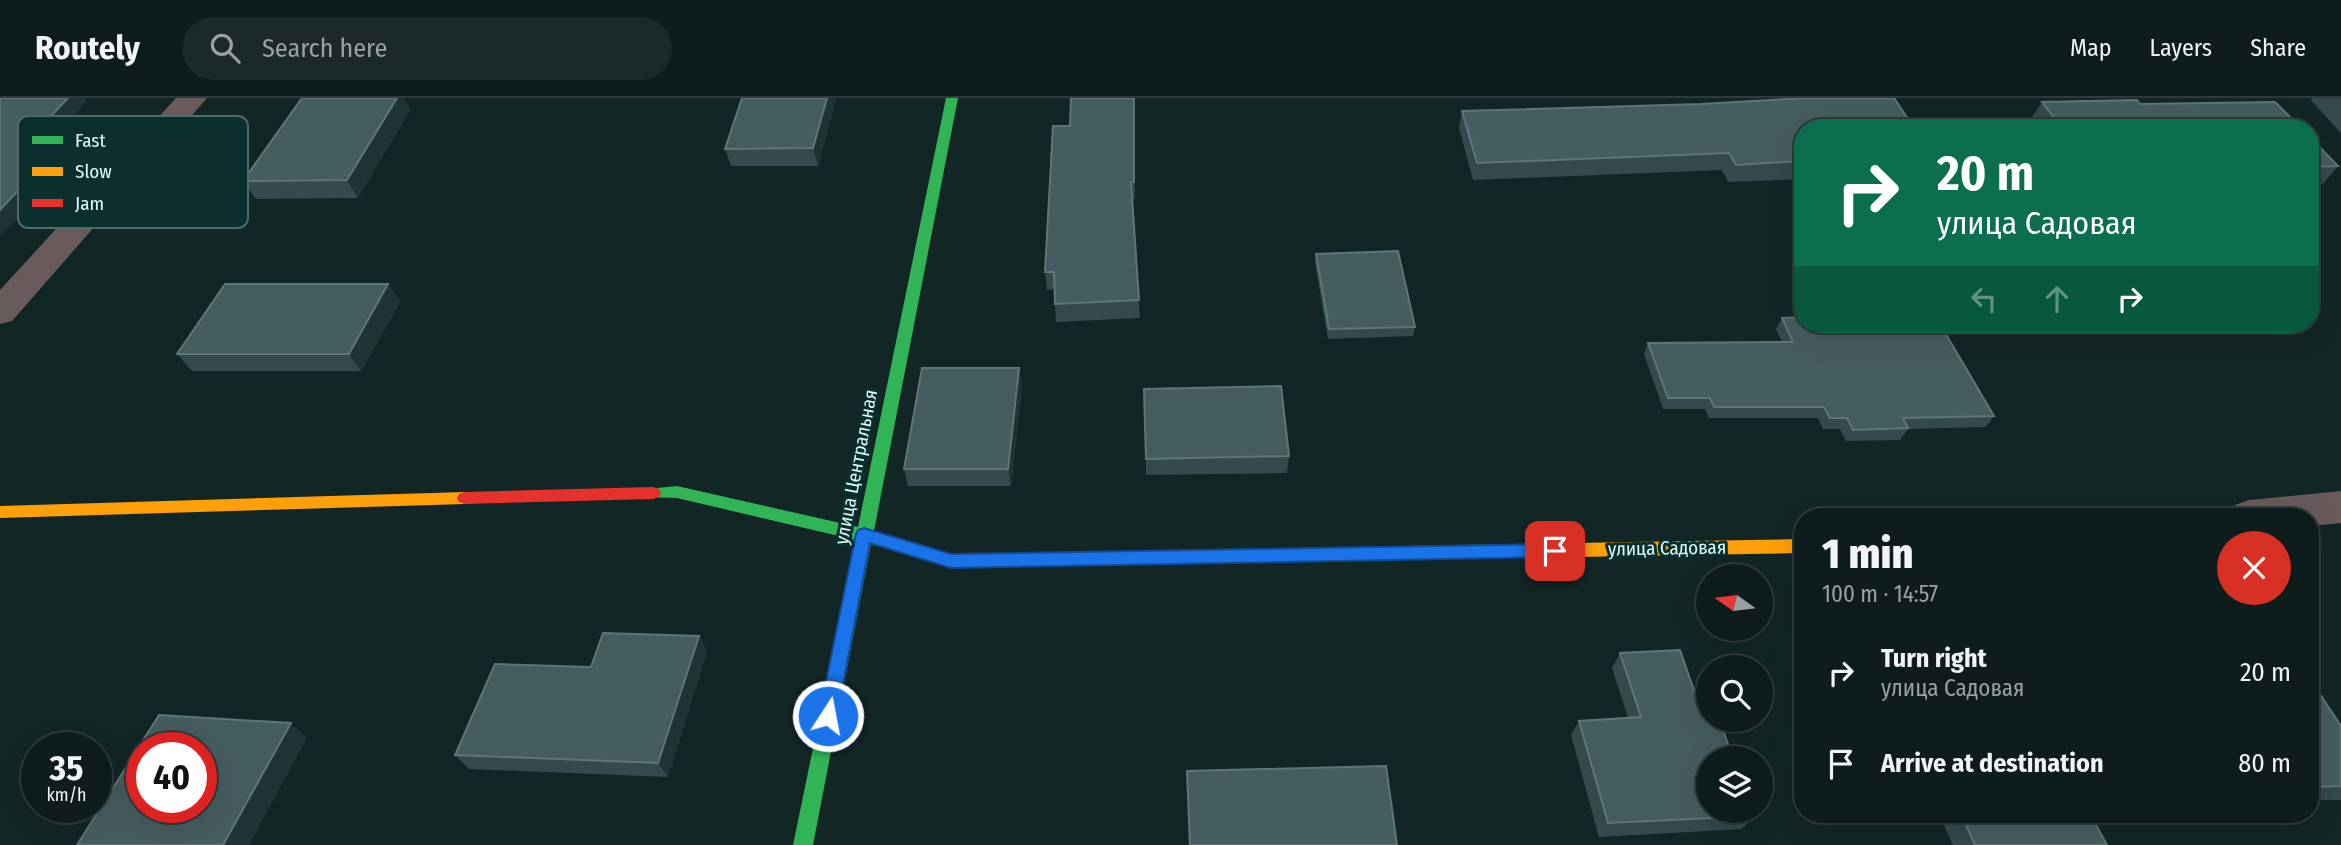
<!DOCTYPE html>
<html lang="en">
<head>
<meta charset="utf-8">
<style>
  body { margin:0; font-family:"Fira Sans Condensed",sans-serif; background:#1c2929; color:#f1f3f6; height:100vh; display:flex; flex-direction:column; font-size:26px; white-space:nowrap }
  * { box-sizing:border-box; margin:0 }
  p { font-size:23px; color:#9ba1a3 }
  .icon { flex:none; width:38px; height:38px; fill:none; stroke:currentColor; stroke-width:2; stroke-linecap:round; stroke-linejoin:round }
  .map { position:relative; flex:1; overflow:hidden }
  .sheet { position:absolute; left:1794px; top:410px; width:525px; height:315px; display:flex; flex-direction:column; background:#0e1c1c; border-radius:28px; box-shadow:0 7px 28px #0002,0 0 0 2px #2e3a3b }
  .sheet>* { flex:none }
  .banner { position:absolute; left:1794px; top:21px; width:525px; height:214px; border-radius:28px; box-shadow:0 7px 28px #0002,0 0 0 2px #2e3a3b; background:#0b6e4f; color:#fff; overflow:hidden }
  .needle { width:46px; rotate:284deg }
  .controls { position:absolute; left:1696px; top:466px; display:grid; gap:14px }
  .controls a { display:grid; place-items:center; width:77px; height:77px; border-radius:50%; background:#0e1c1c; box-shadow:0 7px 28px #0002,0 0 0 2px #2e3a3b; font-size:35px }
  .speed { position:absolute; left:21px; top:634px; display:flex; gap:14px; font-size:35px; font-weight:700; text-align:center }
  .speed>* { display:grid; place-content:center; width:91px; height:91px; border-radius:50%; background:#0e1c1c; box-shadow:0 7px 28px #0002,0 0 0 2px #2e3a3b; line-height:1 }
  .speed small { font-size:18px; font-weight:400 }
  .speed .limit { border:10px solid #d22; background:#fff; color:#111 }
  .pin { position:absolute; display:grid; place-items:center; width:60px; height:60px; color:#fff; margin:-30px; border-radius:14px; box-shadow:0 4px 10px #0006 }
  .me { position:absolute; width:77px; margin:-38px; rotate:11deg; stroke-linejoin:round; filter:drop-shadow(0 0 5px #0008) }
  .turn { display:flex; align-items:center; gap:24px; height:147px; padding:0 28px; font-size:32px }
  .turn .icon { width:91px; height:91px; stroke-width:2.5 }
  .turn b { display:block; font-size:49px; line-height:60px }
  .lanes { display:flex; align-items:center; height:66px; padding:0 28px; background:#0003; justify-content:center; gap:35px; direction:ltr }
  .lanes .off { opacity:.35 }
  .round { display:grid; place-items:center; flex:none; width:74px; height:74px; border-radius:37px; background:#1c2929 }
  .overview { display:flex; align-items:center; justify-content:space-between; height:119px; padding:0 28px }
  h1 { font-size:42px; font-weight:800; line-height:52px }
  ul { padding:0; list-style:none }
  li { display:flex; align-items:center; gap:21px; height:91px; padding:0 28px }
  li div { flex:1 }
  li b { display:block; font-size:26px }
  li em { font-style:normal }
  header { display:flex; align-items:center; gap:42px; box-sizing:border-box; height:98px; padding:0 35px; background:#0e1c1c; border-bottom:2px solid #2e3a3b }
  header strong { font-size:33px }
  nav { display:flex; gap:38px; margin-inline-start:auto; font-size:24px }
  .search { width:490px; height:63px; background:#1c2929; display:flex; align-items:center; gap:18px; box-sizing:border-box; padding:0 24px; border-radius:38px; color:#9ba1a3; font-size:26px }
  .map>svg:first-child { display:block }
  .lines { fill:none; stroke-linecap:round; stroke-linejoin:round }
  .street { fill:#695a5c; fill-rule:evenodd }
  .fast { fill:#30b455; fill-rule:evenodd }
  .slow { fill:#ff9f0a; fill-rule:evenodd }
  .jam { fill:#e5322d; fill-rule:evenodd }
  .wall { fill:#344a4d }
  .shaded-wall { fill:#1f3436 }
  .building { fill:#465d60; stroke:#5d7678; stroke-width:2; fill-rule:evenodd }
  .route { fill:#1a73e8; stroke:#114b97; stroke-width:2 }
  .labels { text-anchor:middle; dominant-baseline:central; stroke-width:6; stroke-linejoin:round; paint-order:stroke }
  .street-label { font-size:19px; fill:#dcfcfb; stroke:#0b2e2e }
  .key { fill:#0b2e2e; stroke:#4a6c6c; stroke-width:2 }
  .key-label { font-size:19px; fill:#dcfcfb }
</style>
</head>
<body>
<header>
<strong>Routely</strong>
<div class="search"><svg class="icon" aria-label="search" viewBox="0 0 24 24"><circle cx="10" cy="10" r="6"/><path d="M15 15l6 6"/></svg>Search here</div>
<nav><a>Map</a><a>Layers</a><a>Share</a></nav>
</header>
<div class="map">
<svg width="2341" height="747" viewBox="0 0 2341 747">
  <rect width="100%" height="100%" fill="#132626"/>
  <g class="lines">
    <!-- street -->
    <g class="street">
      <polygon points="176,0 207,0 12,223 0,226 0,192"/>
      <polygon points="2341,393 2341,425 2310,428 2310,418 2229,418 2235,407 2249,402"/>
    </g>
    <!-- fast -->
    <polygon class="fast" points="946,0 958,0 874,433 951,456 1575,445 1581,447 1583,452 1581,457 951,470 871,446 813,747 793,747 856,442 677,400 647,399 645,395 647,391 677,388 858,429"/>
    <!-- slow -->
    <g class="slow">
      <polygon points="465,394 471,396 473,400 471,404 465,406 0,420 0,408"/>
      <polygon points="1802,441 1802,455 1575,459 1569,457 1567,452 1569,447 1575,445"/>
    </g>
    <!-- jam -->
    <polygon class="jam" points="653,389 659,391 661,395 659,399 653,401 465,406 459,404 457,400 459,396 465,394"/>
  </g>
  <!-- wall -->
  <g class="wall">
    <polygon points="302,0 403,0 410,12 358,100 256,101 243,83"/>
    <polygon points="836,0 818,68 731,68 725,51"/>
    <polygon points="1134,0 1135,101 1132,102 1140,220 1056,224 1054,191 1047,192 1045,174 1070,28"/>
    <polygon points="2312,0 2341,0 2341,35 2311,2"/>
    <polygon points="2042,4 2140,6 2301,30 2038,30 2031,21"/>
    <polygon points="1462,13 1802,30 1802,81 1728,84 1722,72 1473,82 1459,30"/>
    <polygon points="2310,39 2338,68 2323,86 2310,86"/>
    <polygon points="1316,156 1415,229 1413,238 1328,241 1315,165"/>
    <polygon points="388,186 400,204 361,273 192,273 177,256"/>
    <polygon points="1782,220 1994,318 1986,329 1908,331 1900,342 1846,343 1840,331 1823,331 1818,320 1709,320 1705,311 1663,311 1644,256 1648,245 1782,244 1776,231"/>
    <polygon points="1019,270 1022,287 1011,388 908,388 904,371"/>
    <polygon points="1144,291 1289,358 1287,375 1146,377"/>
    <polygon points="699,538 707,553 668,679 469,671 455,657"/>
    <polygon points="1620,555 1704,621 1754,718 1742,731 1599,739 1571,637 1579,623 1628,620 1612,570"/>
    <polygon points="2310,581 2341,628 2341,702 2310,702"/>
    <polygon points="1187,673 1397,747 1189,747"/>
    <polygon points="1939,716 2090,716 2107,747 1953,747"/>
  </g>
  <!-- shaded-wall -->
  <g class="shaded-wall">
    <polygon points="68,0 85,0 87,3 47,49 35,35"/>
    <polygon points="397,0 403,0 410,12 358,100 347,82"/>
    <polygon points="827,0 836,0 818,68 813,50"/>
    <polygon points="70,36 81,50 0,139 0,112"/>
    <polygon points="388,186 400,204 361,273 349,256"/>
    <polygon points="1019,270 1022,287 1011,388 1008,371"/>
    <polygon points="699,538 707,553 668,679 658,665"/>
    <polygon points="291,625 307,640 249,747 223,747"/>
  </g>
  <!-- building -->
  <g class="building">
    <polygon points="0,0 68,0 35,35 70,36 0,112"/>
    <polygon points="302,0 397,0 347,82 243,83"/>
    <polygon points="742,0 827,0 813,50 725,51"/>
    <polygon points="1071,0 1134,0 1134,84 1131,84 1139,202 1055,206 1054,174 1045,174 1053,28 1070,28"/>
    <polygon points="1806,0 1894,0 1914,30 1802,30 1802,63 1736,67 1729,55 1477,65 1462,13 1701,6"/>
    <polygon points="2137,2 2140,6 2275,4 2301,30 2062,30 2042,4"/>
    <polygon points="2310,39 2338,68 2310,69"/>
    <polygon points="1398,153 1415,229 1329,231 1316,156"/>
    <polygon points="225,186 388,186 349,256 177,256"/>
    <polygon points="1802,219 1802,226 1940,226 1994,318 1903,320 1908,330 1853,332 1847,320 1830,320 1824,309 1714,309 1710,300 1668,300 1648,245 1793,244 1782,220"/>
    <polygon points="922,270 1019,270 1008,371 904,371"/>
    <polygon points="1281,288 1289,358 1146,361 1144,291"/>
    <polygon points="603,535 699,538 658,665 455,657 495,566 591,569"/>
    <polygon points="1680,552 1704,621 1719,621 1733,660 1708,660 1708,712 1752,712 1754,718 1608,725 1579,623 1641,619 1620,555"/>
    <polygon points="2310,581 2341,628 2341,688 2314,689 2310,682"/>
    <path d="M159 617 291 625 223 747H77ZM142 649H201V709H142Z"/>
    <polygon points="1386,668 1397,747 1190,747 1187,673"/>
    <polygon points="1961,716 2090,716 2107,747 1975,747"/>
  </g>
  <!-- route -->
  <polygon class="route" points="864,430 951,456 1555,446 1561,448 1564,453 1561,457 1555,459 951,470 870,445 837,618 835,623 828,626 822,623 819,618 856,436 858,432"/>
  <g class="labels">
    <!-- street labels -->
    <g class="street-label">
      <text transform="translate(856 369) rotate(-79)">улица Центральная</text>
      <text transform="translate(1667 450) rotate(-1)">улица Садовая</text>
    </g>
  </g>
  <!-- legend -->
  <rect x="18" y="18" width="230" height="112" rx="10" class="key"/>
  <rect x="32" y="38" width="31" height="8" fill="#30b455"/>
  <rect x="32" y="69" width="31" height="9" fill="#ff9f0a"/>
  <rect x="32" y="101" width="31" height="8" fill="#e5322d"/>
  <g class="key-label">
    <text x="75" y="49">Fast</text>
    <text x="75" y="80">Slow</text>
    <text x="75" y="112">Jam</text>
  </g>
</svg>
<div class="controls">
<a><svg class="needle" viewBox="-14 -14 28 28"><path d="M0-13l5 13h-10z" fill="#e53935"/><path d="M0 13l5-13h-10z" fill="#9ba1a3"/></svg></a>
<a><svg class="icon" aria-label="search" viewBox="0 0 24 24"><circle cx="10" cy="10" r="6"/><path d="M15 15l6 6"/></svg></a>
<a><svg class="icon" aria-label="layers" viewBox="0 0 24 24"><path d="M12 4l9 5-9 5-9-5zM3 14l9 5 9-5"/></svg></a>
</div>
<div class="speed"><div>35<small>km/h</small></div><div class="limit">40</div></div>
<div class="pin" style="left:1555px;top:453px;background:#d93025"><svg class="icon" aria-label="arrive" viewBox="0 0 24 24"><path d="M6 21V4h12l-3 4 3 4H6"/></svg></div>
<svg class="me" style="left:828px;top:618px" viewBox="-20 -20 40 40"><circle r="17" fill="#1a73e8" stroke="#fff" stroke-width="3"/><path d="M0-11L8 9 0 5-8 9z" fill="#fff"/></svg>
<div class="banner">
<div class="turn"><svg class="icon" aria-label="right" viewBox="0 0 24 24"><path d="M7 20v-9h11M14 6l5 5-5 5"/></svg><div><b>20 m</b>улица Садовая</div></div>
<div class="lanes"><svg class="icon off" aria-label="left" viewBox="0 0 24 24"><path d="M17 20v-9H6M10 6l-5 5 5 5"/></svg><svg class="icon off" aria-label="ahead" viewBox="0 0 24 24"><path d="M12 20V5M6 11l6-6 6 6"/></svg><svg class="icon" aria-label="right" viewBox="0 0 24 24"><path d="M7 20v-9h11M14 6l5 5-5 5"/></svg></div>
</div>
<section class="sheet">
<div class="overview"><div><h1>1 min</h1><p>100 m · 14:57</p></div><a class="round" style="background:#d93025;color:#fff"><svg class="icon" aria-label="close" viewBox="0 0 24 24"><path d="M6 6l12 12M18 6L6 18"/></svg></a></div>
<ul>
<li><svg class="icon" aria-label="right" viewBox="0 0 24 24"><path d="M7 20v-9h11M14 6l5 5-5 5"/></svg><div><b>Turn right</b><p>улица Садовая</p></div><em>20 m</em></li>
<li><svg class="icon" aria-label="arrive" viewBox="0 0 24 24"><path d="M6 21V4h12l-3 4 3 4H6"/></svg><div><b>Arrive at destination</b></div><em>80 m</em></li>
</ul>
</section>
</div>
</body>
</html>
